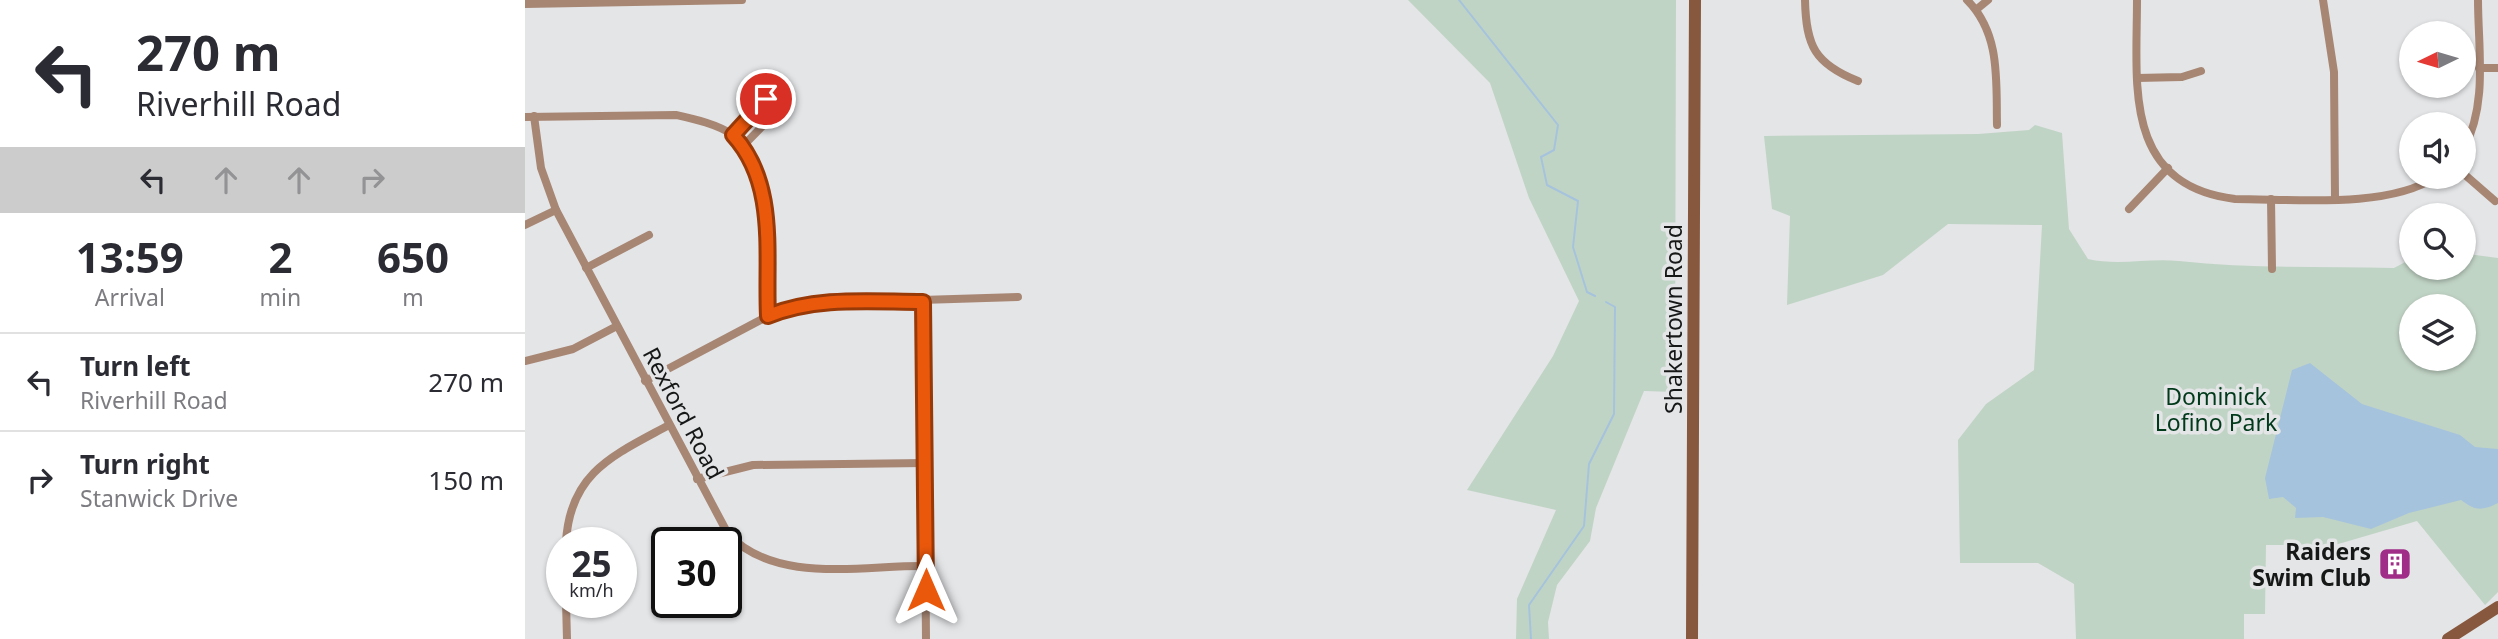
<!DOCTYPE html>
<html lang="en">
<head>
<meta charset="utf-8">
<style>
  body { margin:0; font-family:"Noto Sans",sans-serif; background:#f7f7f7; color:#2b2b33; height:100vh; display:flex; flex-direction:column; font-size:26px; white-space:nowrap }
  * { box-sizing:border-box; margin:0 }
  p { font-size:23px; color:#7c7c81 }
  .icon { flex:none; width:38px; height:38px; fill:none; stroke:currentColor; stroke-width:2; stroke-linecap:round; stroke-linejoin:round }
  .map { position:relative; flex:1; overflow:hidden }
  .panel { display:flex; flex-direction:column; background:#fff; width:525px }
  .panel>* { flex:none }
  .guide { background:#fff; color:#2b2b33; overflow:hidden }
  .needle { width:46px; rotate:265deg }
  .controls { position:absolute; left:1874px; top:21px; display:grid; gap:14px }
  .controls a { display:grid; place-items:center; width:77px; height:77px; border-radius:50%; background:#fff; box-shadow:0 2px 5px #0004; font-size:35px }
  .speed { position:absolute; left:21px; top:527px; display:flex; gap:14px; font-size:35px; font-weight:700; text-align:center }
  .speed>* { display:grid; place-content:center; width:91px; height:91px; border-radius:50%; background:#fff; box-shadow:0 2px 5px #0004; line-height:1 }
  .speed small { font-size:18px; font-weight:400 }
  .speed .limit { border:4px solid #111; border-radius:10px; background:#fff; color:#111 }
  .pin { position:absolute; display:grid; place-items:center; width:60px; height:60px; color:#fff; margin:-30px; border:4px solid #fff; border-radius:50%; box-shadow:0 2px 7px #0007 }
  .me { position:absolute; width:77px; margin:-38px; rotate:0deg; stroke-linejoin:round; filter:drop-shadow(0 0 5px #0008) }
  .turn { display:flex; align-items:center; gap:24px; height:147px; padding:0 21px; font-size:32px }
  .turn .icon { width:91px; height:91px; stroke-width:2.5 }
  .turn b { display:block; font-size:49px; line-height:60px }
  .lanes { display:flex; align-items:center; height:66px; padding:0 21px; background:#0003; justify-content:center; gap:35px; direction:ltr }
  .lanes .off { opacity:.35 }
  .eta { display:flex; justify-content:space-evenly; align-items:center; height:119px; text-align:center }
  .eta b { font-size:42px; font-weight:700; line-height:49px }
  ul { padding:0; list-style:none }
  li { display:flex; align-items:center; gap:21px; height:98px; padding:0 21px; border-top:2px solid #e1e1e2 }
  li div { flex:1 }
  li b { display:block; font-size:26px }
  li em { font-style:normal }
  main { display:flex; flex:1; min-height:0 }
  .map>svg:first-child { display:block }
  .green { fill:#c0d4c5; fill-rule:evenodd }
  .water { fill:#a6c3dd }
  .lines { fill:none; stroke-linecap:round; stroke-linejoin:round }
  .stream { stroke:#a6c3dd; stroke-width:2 }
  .street { stroke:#a78674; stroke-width:8 }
  .secondary { stroke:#87583d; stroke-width:12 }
  .route-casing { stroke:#983908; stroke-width:18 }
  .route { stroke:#ea580c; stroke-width:12 }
  .labels { text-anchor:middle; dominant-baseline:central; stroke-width:7; stroke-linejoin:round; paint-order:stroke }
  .street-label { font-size:23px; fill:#161717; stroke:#e4e5e7 }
  .park-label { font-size:23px; fill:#003a1b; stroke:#e4e5e7 }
  .poi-label { font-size:23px; font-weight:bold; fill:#161717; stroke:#e4e5e7; text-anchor:end }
</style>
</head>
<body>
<main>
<section class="panel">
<div class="guide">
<div class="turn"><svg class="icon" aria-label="left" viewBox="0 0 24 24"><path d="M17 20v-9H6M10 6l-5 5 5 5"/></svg><div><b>270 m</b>Riverhill Road</div></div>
<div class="lanes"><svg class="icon" aria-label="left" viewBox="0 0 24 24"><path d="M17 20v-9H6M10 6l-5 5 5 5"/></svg><svg class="icon off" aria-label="ahead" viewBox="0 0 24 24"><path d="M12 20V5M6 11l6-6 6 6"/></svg><svg class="icon off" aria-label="ahead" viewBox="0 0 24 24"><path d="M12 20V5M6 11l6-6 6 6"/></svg><svg class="icon off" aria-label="right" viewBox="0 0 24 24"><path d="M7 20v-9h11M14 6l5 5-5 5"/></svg></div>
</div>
<div class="eta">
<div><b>13:59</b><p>Arrival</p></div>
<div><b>2</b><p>min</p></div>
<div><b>650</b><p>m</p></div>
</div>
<ul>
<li><svg class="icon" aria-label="left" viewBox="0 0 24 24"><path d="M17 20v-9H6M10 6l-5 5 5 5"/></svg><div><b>Turn left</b><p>Riverhill Road</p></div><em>270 m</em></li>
<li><svg class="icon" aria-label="right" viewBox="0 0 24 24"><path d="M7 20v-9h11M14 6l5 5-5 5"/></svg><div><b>Turn right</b><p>Stanwick Drive</p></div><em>150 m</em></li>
</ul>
</section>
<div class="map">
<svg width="1973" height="639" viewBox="0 0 1973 639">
  <rect width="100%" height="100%" fill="#e4e5e7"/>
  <!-- green -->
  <g class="green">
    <polygon points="883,0 1151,0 1150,392 1119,391 1071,508 1065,541 1032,585 1023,622 1024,639 991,639 992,599 1031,510 942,490 1028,356 1054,301 1004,198 965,83"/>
    <path d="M1510 125 1537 133 1544 229 1563 259C1593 266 1623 258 1654 261 1725 269 1797 266 1869 268L1886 259V268H1939V250L1943 254 1973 258V592L1960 605 1892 521 1810 545H1741L1740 614H1719V639H1551L1549 584 1513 563H1435L1433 440 1461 404 1509 370 1517 225 1423 224 1358 275 1262 305 1265 216 1247 209 1239 136 1453 134 1504 130ZM1886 306H1939V359H1886Z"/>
  </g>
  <!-- water -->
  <path class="water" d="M1785 363 1837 404 1935 435 1950 447 1973 449V503C1957 511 1950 511 1936 500L1884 513 1846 529 1798 517 1770 518 1771 508 1758 497 1744 499 1740 478 1767 370Z"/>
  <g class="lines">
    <!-- stream -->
    <g class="stream">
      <polyline points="934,0 1033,125 1029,150 1016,157 1022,185 1053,201 1048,247 1062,292 1070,296"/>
      <polyline points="1006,639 1004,605 1059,526 1064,464 1089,414 1090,307 1081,302"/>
    </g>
    <!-- street -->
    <g class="street">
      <path d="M1280 0C1281 46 1290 64 1333 81"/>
      <path d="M1442 0C1476 34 1471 81 1472 125"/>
      <path d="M1612 0C1612 84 1597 185 1710 199 1769 199 1862 209 1911 177"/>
      <polyline points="1798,0 1809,72 1810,198"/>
      <polyline points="0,4 217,0"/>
      <polyline points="1452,9 1463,0"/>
      <polyline points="1954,68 1973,68"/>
      <polyline points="1612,78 1657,77 1676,71"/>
      <path d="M9 116 16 168 31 210 203 534C251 585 337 565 401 566"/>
      <path d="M0 117 151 115C169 119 192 124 208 135 251 165 241 269 243 316"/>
      <polyline points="208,135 241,99 252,100 253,110 218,146"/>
      <path d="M1939 148C1963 104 1953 48 1953 0"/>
      <polyline points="1939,174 1970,201"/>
      <polyline points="1746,199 1747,269"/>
      <polyline points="1604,209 1643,168"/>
      <polyline points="0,225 31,210"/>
      <polyline points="61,268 124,235"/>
      <polyline points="398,302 401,639"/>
      <polyline points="0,361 48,349 92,326"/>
      <polyline points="120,381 243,316 266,308 300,303 493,297"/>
      <polyline points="172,479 228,465 400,463"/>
      <path d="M41 542C45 472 89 455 144 425"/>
      <polyline points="41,602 42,639"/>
    </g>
    <!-- secondary -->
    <g class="secondary">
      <polyline points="1167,639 1170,0"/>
      <polyline points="1923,639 1973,607"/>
    </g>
  </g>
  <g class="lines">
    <defs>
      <path id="route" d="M241 99 208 135C253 184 240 255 243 316 292 296 347 302 398 302L401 590"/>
    </defs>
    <!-- route casing -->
    <use href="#route" class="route-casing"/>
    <!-- route -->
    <use href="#route" class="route"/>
  </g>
  <!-- icons -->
  <defs>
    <symbol id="building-square" viewBox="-11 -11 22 22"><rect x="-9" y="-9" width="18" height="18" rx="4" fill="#a02e89" stroke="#e4e5e7"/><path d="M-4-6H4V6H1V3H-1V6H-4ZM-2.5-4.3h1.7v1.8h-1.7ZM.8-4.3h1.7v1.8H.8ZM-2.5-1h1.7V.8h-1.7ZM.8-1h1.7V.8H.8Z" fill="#fff"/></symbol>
  </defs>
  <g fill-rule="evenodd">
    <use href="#building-square" x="1851" y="545" width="38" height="38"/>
  </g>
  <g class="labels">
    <!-- street labels -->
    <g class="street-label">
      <text transform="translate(1148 319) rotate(-90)">Shakertown Road</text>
      <text transform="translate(159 413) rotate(62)">Rexford Road</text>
    </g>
    <!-- park labels -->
    <g class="park-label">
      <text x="1691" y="396">Dominick<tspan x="1691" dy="26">Lofino Park</tspan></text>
    </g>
    <!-- poi labels -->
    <g class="poi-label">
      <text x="1846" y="551">Raiders<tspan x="1846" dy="26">Swim Club</tspan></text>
    </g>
  </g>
</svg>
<div class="controls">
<a><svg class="needle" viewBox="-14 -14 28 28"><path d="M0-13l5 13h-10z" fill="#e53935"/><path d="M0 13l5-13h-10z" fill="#7c7c81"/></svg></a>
<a><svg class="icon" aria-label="sound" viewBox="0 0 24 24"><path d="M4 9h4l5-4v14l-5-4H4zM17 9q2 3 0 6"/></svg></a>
<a><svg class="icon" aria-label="search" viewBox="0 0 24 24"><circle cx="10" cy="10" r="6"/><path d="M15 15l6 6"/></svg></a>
<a><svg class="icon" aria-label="layers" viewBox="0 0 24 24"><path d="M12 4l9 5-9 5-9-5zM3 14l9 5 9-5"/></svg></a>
</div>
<div class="speed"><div>25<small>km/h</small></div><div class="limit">30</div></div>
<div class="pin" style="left:241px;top:99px;background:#d93025"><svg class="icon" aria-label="arrive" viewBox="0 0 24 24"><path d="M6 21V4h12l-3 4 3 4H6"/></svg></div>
<svg class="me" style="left:401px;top:590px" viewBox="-20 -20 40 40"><path d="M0-17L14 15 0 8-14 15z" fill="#ea580c" stroke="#fff" stroke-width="4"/></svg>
</div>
</main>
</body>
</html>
